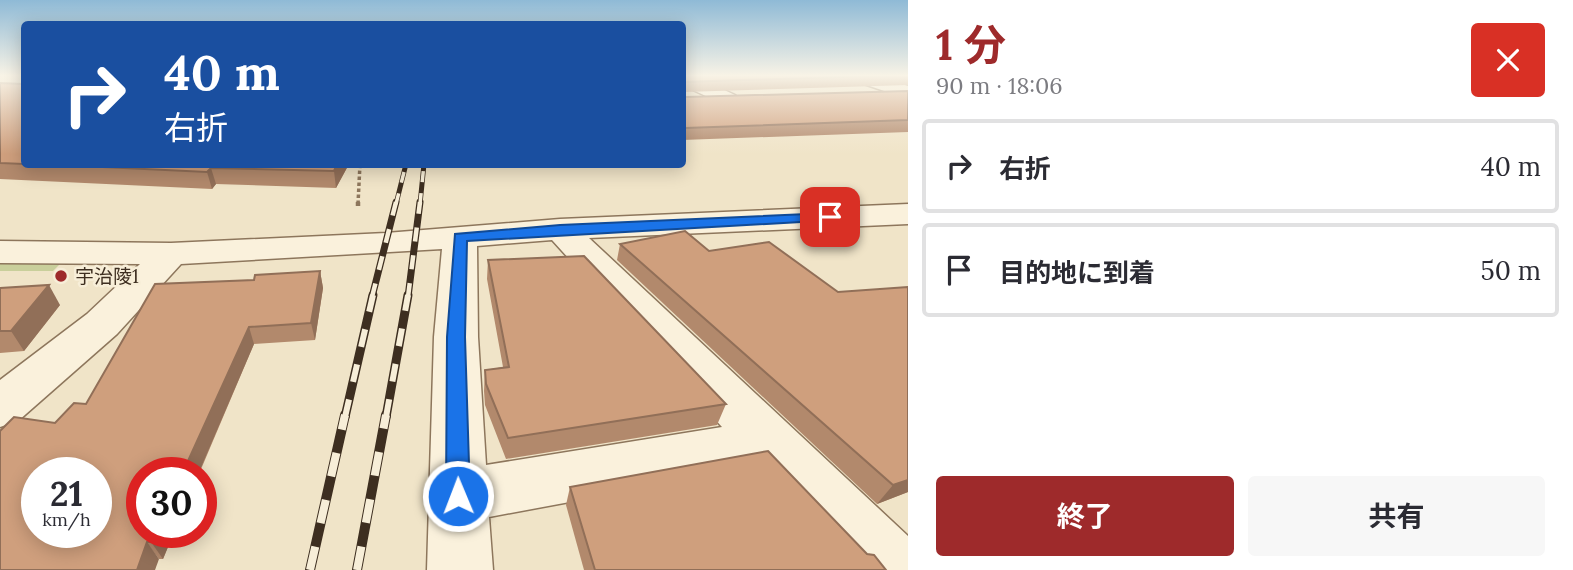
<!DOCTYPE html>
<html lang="ja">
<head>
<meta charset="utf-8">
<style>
  body { margin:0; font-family:Lora,"Noto Sans JP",serif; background:#f7f7f7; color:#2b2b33; height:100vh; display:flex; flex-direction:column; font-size:26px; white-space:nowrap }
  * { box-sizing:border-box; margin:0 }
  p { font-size:23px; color:#7c7c81 }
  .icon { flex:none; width:38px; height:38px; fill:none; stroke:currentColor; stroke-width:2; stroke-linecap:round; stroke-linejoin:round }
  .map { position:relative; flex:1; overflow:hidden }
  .details { display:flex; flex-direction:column; background:#fff; width:665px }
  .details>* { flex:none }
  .hud { position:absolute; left:21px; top:21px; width:665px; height:147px; border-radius:7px; box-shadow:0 4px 18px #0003; background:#1a4fa0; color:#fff; overflow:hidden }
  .speed { position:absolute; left:21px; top:457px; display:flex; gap:14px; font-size:35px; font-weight:700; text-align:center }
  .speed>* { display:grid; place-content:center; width:91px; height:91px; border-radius:50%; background:#fff; box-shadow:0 4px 18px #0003; line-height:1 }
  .speed small { font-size:18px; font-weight:400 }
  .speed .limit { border:10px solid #d22; background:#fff; color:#111 }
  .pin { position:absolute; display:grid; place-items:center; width:60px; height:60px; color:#fff; margin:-30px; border-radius:14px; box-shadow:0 4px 10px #0006 }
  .me { position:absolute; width:77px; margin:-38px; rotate:359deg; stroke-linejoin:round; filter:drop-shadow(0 0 5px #0008) }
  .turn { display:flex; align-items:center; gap:24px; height:147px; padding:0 28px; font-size:32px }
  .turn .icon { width:91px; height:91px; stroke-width:2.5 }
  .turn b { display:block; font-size:49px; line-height:60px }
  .round { display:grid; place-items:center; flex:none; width:74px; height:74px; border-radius:7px; background:#f7f7f7 }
  .headline { display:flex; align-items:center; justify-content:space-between; height:119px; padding:0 28px }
  h1 { font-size:42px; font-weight:700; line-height:52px; color:#9e2a2b }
  .cta { display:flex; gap:14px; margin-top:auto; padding:14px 28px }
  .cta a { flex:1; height:80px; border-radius:7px; background:#9e2a2b; color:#fff; font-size:28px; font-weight:700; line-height:80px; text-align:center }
  .cta a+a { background:#f7f7f7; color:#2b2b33 }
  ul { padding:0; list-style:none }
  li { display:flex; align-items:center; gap:21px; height:94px; margin:0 14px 10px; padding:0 14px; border:4px solid #e1e1e2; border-radius:7px }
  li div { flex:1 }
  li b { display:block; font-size:26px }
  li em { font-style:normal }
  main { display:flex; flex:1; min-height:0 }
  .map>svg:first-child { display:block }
  .green { fill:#c9cf9b }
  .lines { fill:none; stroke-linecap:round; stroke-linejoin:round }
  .minor-casing { stroke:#8d765c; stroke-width:3 }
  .path-far1 { stroke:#8d765c; stroke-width:3.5; stroke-dasharray:3.5 2.5; stroke-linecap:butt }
  .path { stroke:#8d765c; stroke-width:4.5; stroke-dasharray:4.5 3.5; stroke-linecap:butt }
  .minor { fill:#faf1dc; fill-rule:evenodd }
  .rail-far3-casing { stroke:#3d2e20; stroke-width:5 }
  .rail-far2-casing { stroke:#3d2e20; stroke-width:7 }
  .rail-far1-casing { stroke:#3d2e20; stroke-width:9 }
  .rail-casing { stroke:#3d2e20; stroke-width:10 }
  .rail-far3 { stroke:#f7eed8; stroke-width:3.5; stroke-dasharray:11; stroke-linecap:butt }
  .rail-far2 { stroke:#f7eed8; stroke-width:4.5; stroke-dasharray:14; stroke-linecap:butt }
  .rail-far1 { stroke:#f7eed8; stroke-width:6; stroke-dasharray:18; stroke-linecap:butt }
  .rail { stroke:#f7eed8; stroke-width:8; stroke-dasharray:24; stroke-linecap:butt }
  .wall { fill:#b2896c }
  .shaded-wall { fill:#916f58 }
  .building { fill:#cf9f7d; stroke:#916f58; stroke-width:2; fill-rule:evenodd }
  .route { fill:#1a73e8; stroke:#114b97; stroke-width:2 }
  .poi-dot { fill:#9e2a2b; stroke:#f7eed8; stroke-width:2.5 }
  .labels { text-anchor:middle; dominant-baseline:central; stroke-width:5; stroke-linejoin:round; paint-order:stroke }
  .poi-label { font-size:19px; fill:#3d2e20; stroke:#f7eed8; text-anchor:start }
</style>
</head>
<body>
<main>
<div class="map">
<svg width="908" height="570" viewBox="0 0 908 570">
  <rect width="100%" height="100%" fill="#f0e4c8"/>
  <!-- green -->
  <polygon class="green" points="0,260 64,260 53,271 0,271"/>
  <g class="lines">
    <defs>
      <g id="minor">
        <polygon points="682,75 692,75 735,95 738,99 735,103 721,103 682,85"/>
        <polygon points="847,75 873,75 908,86 908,99 849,79"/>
        <path d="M908 204V224L589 238 908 536V570H852L758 467 489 517 493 570H427L434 337 442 249 181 264 117 334 18 421 0 427V380L87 314 140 264 0 263V241L171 243 386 233 560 219ZM552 240 722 427 486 465 478 337 477 246Z"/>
      </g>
    </defs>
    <!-- minor casing -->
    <use href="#minor" class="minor-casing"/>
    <!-- path-far1 -->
    <polyline class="path-far1" points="358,204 360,164"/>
    <!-- path -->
    <polyline class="path" points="358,206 358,202"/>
    <!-- minor -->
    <use href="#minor" class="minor"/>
    <defs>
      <g id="rail-far3">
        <polyline points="396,204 406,164"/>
        <polyline points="420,204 424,164"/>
      </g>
      <g id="rail-far2">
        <polyline points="372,297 396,202"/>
        <polyline points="408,297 420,202"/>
      </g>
      <g id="rail-far1">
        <polyline points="345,417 373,295"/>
        <polyline points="386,417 408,295"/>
      </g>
      <g id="rail">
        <polyline points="310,570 345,415"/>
        <polyline points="357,570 386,415"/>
      </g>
    </defs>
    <!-- rail-far3 casing -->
    <use href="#rail-far3" class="rail-far3-casing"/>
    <!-- rail-far2 casing -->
    <use href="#rail-far2" class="rail-far2-casing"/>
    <!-- rail-far1 casing -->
    <use href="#rail-far1" class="rail-far1-casing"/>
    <!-- rail casing -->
    <use href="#rail" class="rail-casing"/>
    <!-- rail-far3 -->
    <use href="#rail-far3" class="rail-far3"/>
    <!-- rail-far2 -->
    <use href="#rail-far2" class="rail-far2"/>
    <!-- rail-far1 -->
    <use href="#rail-far1" class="rail-far1"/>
    <!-- rail -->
    <use href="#rail" class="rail"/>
  </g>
  <!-- wall -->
  <g class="wall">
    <polygon points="682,75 908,75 908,85 684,92 685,97 908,91 908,132 682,140"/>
    <polygon points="0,83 24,84 24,164 349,164 336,188 216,184 212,189 0,179"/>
    <polygon points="620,244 709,251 908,492 877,504 617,260"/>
    <polygon points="488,260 726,404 717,425 506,459 485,405 484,391 485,370 503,367 487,279"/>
    <polygon points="320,271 323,288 315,340 254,344 163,559 159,559 55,423 86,404"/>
    <polygon points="0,288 60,305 24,351 0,353"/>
    <polygon points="570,487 867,554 886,570 584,570 566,505"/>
  </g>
  <!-- shaded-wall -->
  <g class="shaded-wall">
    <polygon points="337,164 349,164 336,188 334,171"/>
    <polygon points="211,168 216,184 212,189 207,172"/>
    <polygon points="320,271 323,288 315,340 311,323"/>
    <polygon points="49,285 60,305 24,351 11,331"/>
    <polygon points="249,327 254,344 199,472 183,472"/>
    <polygon points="908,480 908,492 877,504 893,485"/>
    <polygon points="156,532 174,532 163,559 151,542"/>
    <polygon points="147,542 159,559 155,570 137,570"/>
  </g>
  <!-- building -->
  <g class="building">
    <polygon points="682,75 898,75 683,82 685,97 908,91 908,120 685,128 682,126"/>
    <polygon points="0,83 24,84 24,164 0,163"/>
    <polygon points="40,164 337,164 334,171 211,168 207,172"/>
    <polygon points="685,231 709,251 769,242 838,292 908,287 908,480 893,485 620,244"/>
    <polygon points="584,256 726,404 508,438 486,384 485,370 509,367 488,260"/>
    <path d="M320 271 311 323 249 327 183 472H142V532H156L151 542H147L137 570H0V431L14 417 55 423 74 403 86 404 155 284 254 280 255 275ZM37 472H96V532H37Z"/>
    <polygon points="49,285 11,331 0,331 0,288"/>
    <polygon points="768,451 867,554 874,555 886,570 595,570 570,487"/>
  </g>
  <!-- sky -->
  <linearGradient id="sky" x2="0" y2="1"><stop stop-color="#8fbad6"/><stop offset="0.49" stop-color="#f8f3e6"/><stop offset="1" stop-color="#f8f3e6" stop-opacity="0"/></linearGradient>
  <rect width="908" height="154" fill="url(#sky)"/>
  <!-- route -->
  <polygon class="route" points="830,213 835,214 835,220 467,241 465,337 470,496 466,504 458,508 449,504 446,496 447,337 455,234 560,225"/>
  <!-- markers -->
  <circle class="poi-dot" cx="61" cy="276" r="7"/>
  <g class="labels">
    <!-- poi labels -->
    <g class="poi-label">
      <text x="75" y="276">宇治陵1</text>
    </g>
  </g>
</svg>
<div class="speed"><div>21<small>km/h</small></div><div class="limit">30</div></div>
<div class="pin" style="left:830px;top:217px;background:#d93025"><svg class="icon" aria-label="arrive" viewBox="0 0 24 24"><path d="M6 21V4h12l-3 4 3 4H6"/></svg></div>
<svg class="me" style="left:458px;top:496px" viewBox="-20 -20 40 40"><circle r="17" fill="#1a73e8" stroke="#fff" stroke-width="3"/><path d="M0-11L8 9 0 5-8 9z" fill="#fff"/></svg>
<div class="hud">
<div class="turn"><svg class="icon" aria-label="right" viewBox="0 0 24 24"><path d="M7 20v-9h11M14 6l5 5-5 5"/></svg><div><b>40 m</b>右折</div></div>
</div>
</div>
<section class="details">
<div class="headline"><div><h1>1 分</h1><p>90 m · 18:06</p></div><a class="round" style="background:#d93025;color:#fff"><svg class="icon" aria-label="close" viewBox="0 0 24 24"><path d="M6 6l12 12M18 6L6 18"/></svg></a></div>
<ul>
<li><svg class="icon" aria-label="right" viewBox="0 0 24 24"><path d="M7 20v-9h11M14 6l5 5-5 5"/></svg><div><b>右折</b></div><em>40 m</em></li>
<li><svg class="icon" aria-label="arrive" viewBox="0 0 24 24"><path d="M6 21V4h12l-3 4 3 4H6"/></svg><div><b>目的地に到着</b></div><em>50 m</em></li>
</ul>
<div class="cta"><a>終了</a><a>共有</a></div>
</section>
</main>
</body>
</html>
